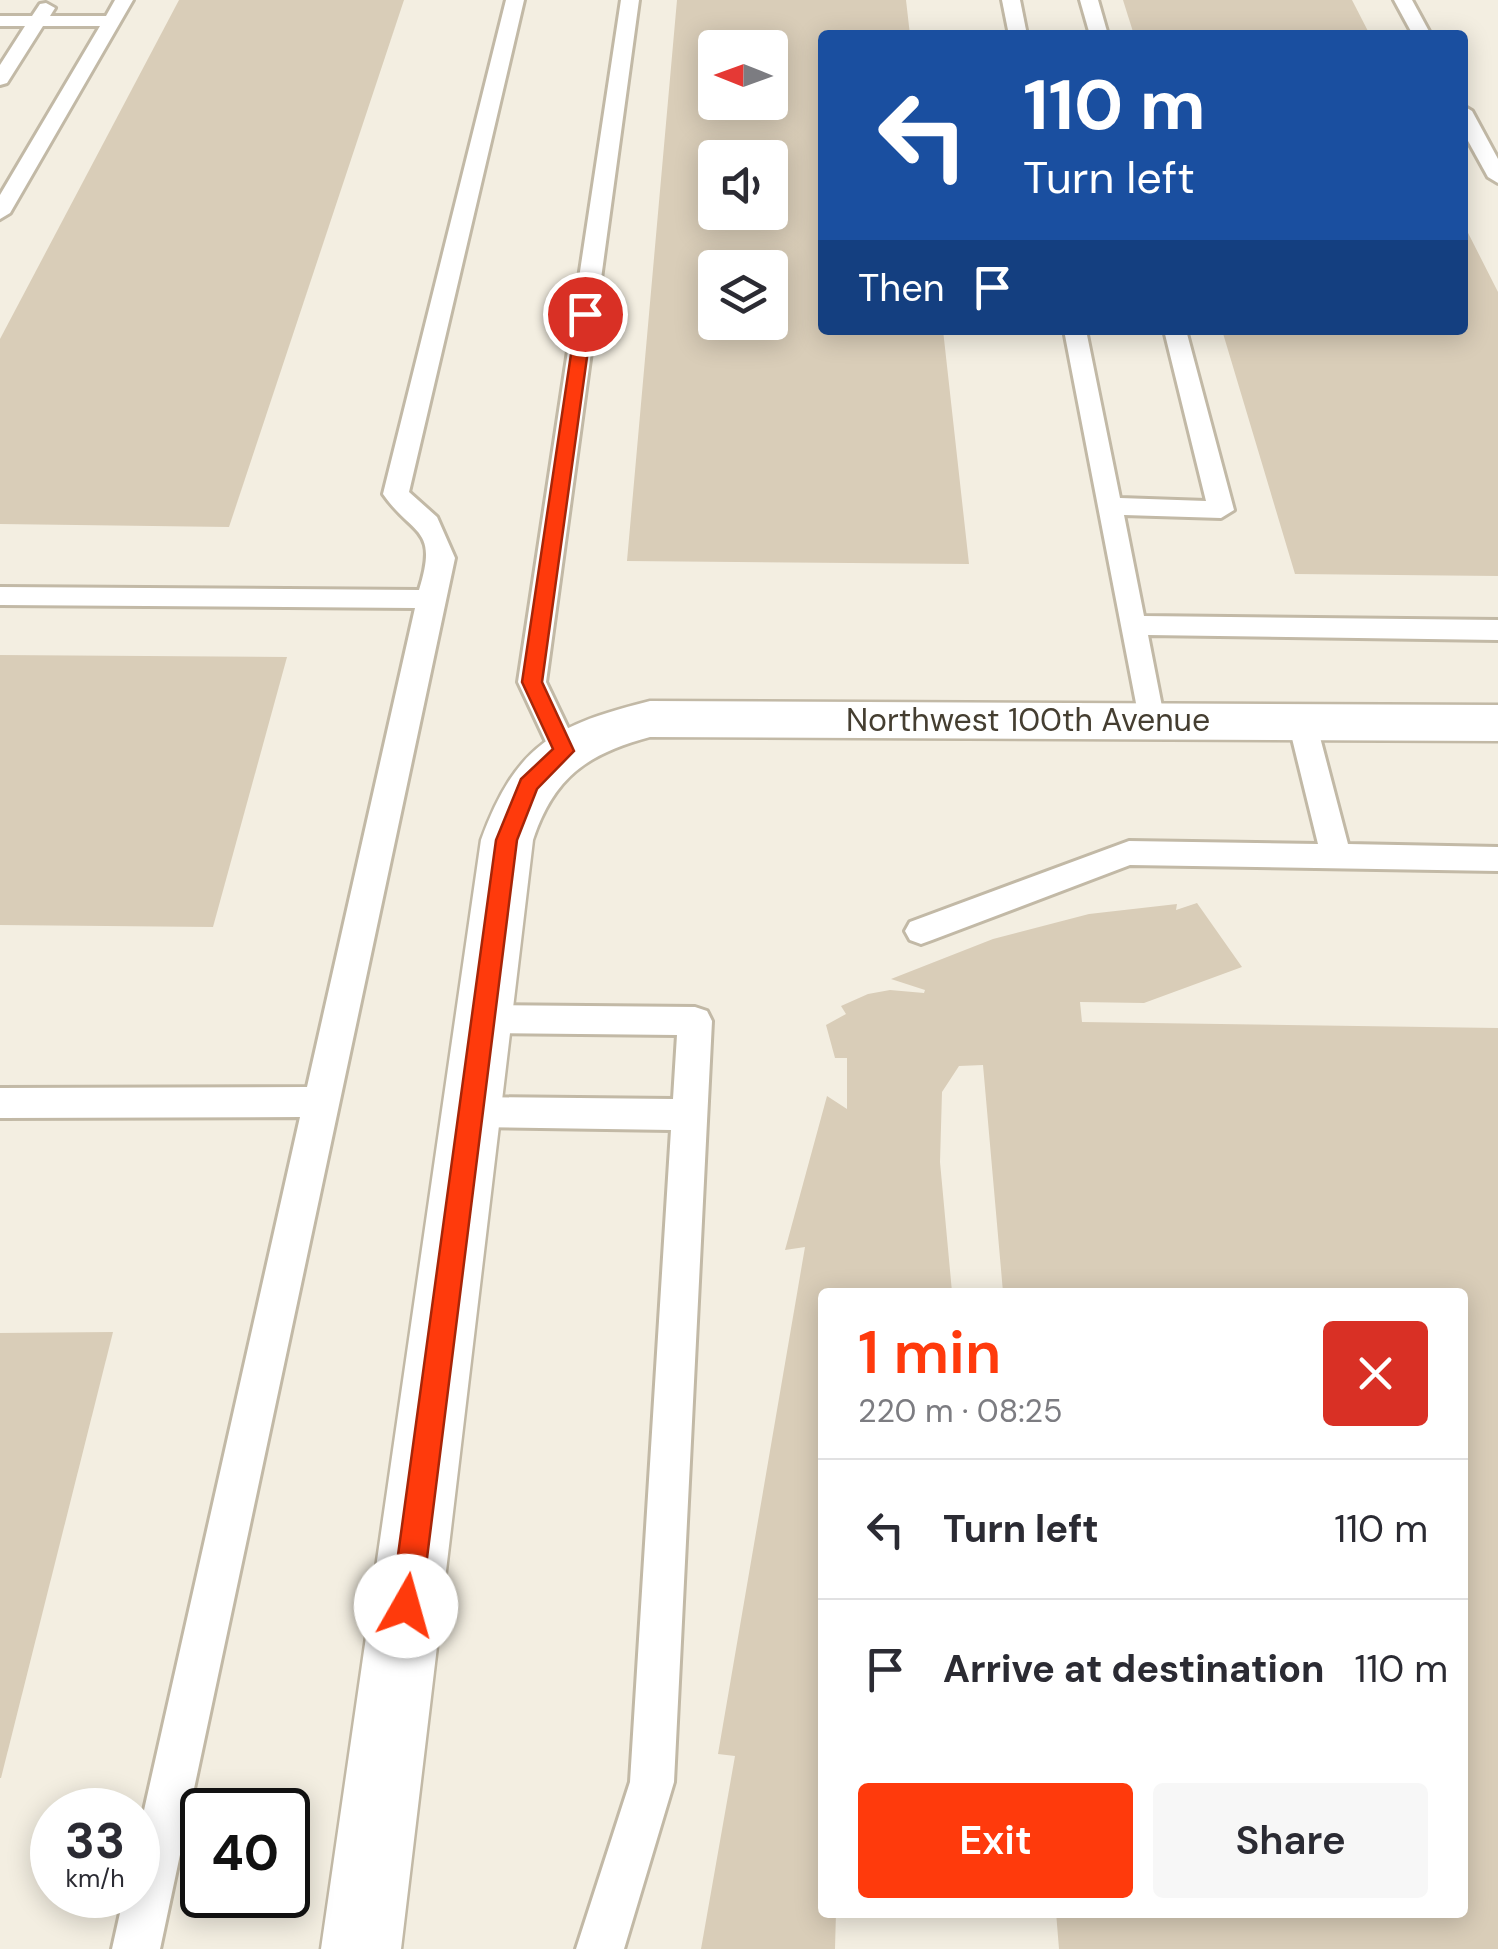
<!DOCTYPE html>
<html lang="en">
<head>
<meta charset="utf-8">
<style>
  body { margin:0; font-family:"DM Sans",sans-serif; background:#f7f7f7; color:#2b2b33; height:100vh; display:flex; flex-direction:column; font-size:38px; white-space:nowrap }
  * { box-sizing:border-box; margin:0 }
  p { font-size:32px; color:#7c7c81 }
  .icon { flex:none; width:55px; height:55px; fill:none; stroke:currentColor; stroke-width:2; stroke-linecap:round; stroke-linejoin:round }
  .map { position:relative; flex:1; overflow:hidden }
  .panel { position:absolute; left:818px; top:1288px; width:650px; height:630px; display:flex; flex-direction:column; background:#fff; border-radius:10px; box-shadow:0 5px 25px #0003 }
  .panel>* { flex:none }
  .hud { position:absolute; left:818px; top:30px; width:650px; height:305px; border-radius:10px; box-shadow:0 5px 25px #0003; background:#1a4fa0; color:#fff; overflow:hidden }
  .needle { width:65px; rotate:271deg }
  .fabs { position:absolute; left:698px; top:30px; display:grid; gap:20px }
  .fabs a { display:grid; place-items:center; width:90px; height:90px; border-radius:10px; background:#fff; box-shadow:0 5px 25px #0003; font-size:50px }
  .speed { position:absolute; left:30px; top:1788px; display:flex; gap:20px; font-size:50px; font-weight:700; text-align:center }
  .speed>* { display:grid; place-content:center; width:130px; height:130px; border-radius:50%; background:#fff; box-shadow:0 5px 25px #0003; line-height:1 }
  .speed small { font-size:25px; font-weight:400 }
  .speed .limit { border:5px solid #111; border-radius:15px; background:#fff; color:#111 }
  .pin { position:absolute; display:grid; place-items:center; width:85px; height:85px; color:#fff; margin:-42px; border:5px solid #fff; border-radius:50%; box-shadow:0 2px 10px #0007 }
  .me { position:absolute; width:110px; margin:-55px; rotate:7deg; stroke-linejoin:round; filter:drop-shadow(0 0 8px #0008) }
  .turn { display:flex; align-items:center; gap:35px; height:210px; padding:0 40px; font-size:45px }
  .turn .icon { width:130px; height:130px; stroke-width:2.5 }
  .turn b { display:block; font-size:70px; line-height:85px }
  .then { display:flex; align-items:center; height:95px; padding:0 40px; background:#0003; gap:20px; font-size:38px }
  .round { display:grid; place-items:center; flex:none; width:105px; height:105px; border-radius:10px; background:#f7f7f7 }
  .overview { display:flex; align-items:center; justify-content:space-between; height:170px; padding:0 40px }
  h1 { font-size:60px; font-weight:600; line-height:75px; color:#ff3a0c }
  .cta { display:flex; gap:20px; margin-top:auto; padding:20px 40px }
  .cta a { flex:1; height:115px; border-radius:10px; background:#ff3a0c; color:#fff; font-size:40px; font-weight:600; line-height:115px; text-align:center }
  .cta a+a { background:#f7f7f7; color:#2b2b33 }
  ul { padding:0; list-style:none }
  li { display:flex; align-items:center; gap:30px; height:140px; padding:0 40px; border-top:2px solid #e1e1e2 }
  li div { flex:1 }
  li b { display:block; font-size:38px }
  li em { font-style:normal }
  .map>svg:first-child { display:block }
  .building { fill:#d9cdb8; fill-rule:evenodd }
  .lines { fill:none; stroke-linecap:round; stroke-linejoin:round }
  .service-casing { stroke:#c2b9a6; stroke-width:6 }
  .tertiary-casing { stroke:#c2b9a6; stroke-width:5 }
  .service { fill:#fff; fill-rule:evenodd }
  .tertiary { fill:#fff; fill-rule:evenodd }
  .route { fill:#ff3a0c; stroke:#a62608; stroke-width:2.5 }
  .labels { text-anchor:middle; dominant-baseline:central; stroke-width:8; stroke-linejoin:round; paint-order:stroke }
  .street-label { font-size:32px; fill:#453e31; stroke:#fff }
</style>
</head>
<body>
<div class="map">
<svg width="1498" height="1949" viewBox="0 0 1498 1949">
  <rect width="100%" height="100%" fill="#f3eee1"/>
  <!-- building -->
  <g class="building">
    <polygon points="179,0 404,0 229,527 0,524 0,339"/>
    <path d="M677 0H906L910 35H822V330H943L969 564 627 561ZM715 48H770V102H715ZM715 158H770V212H715ZM715 268H770V322H715Z"/>
    <polygon points="1123,0 1352,0 1370,35 1134,35"/>
    <polygon points="1462,221 1498,292 1498,576 1295,574 1222,330 1462,330"/>
    <polygon points="0,655 287,657 213,927 0,925"/>
    <polygon points="1197,903 1242,967 1144,1003 1080,1002 1082,1022 1498,1028 1498,1949 1059,1949 1056,1912 1462,1912 1462,1292 1003,1292 983,1065 959,1066 942,1092 940,1162 952,1292 822,1292 822,1912 836,1912 835,1949 701,1949 735,1756 718,1754 805,1247 785,1250 827,1096 847,1109 847,1058 835,1058 826,1025 846,1014 841,1006 868,994 890,990 924,993 925,990 891,979 993,939 1089,914 1177,904 1176,910"/>
    <polygon points="113,1332 1,1778 0,1778 0,1333"/>
  </g>
  <g class="lines">
    <defs>
      <g id="service">
        <polygon points="115,0 133,0 10,213 0,219 0,195 100,26 43,26 7,83 0,85 0,65 25,26 0,26 0,16 32,16 40,4 46,3 55,8 50,16 106,16"/>
        <path d="M506 0H524L409 492 437 517 455 558 160 1949H112L124 1895H138V1837L300 1117 0 1118V1088L307 1087 415 608 0 605V587L419 590C439 526 413 537 383 494Z"/>
        <polygon points="621,0 639,0 546,682 579,751 574,759 564,762 554,759 518,682"/>
        <polygon points="1002,0 1020,0 1027,35 1009,35"/>
        <polygon points="1080,0 1098,0 1108,35 1090,35"/>
        <polygon points="1394,0 1412,0 1431,35 1413,35"/>
        <polygon points="1462,105 1472,111 1498,159 1498,183 1488,177 1462,130"/>
        <polygon points="1064,330 1086,330 1120,498 1206,501 1164,330 1186,330 1234,510 1221,518 1124,515 1144,616 1498,620 1498,640 1148,635 1165,722 1161,729 1151,733 1141,729"/>
        <polygon points="1302,711 1312,715 1316,722 1348,844 1498,847 1498,871 1130,865 932,940 921,944 910,940 905,931 910,922 1129,841 1318,844 1288,722 1292,715"/>
        <polygon points="483,1005 695,1007 707,1011 712,1021 674,1782 624,1949 576,1949 630,1782 671,1130 471,1127 459,1123 454,1112 459,1101 471,1097 673,1099 677,1035 483,1033 471,1029 466,1019 471,1009"/>
      </g>
      <path id="tertiary" d="M650 701 1498 705V741L650 737C587 754 554 777 533 840L401 1949H321L481 840C516 744 555 725 650 701Z"/>
    </defs>
    <!-- service casing -->
    <use href="#service" class="service-casing"/>
    <!-- tertiary casing -->
    <use href="#tertiary" class="tertiary-casing"/>
    <!-- service -->
    <use href="#service" class="service"/>
    <!-- tertiary -->
    <use href="#tertiary" class="tertiary"/>
  </g>
  <!-- route -->
  <polygon class="route" points="585,309 593,314 542,682 574,751 537,789 517,840 421,1606 416,1617 406,1621 395,1617 391,1606 496,840 521,779 553,749 522,682 577,314"/>
  <g class="labels">
    <!-- street labels -->
    <g class="street-label">
      <text x="1028" y="720">Northwest 100th Avenue</text>
    </g>
  </g>
</svg>
<div class="fabs">
<a><svg class="needle" viewBox="-14 -14 28 28"><path d="M0-13l5 13h-10z" fill="#e53935"/><path d="M0 13l5-13h-10z" fill="#7c7c81"/></svg></a>
<a><svg class="icon" aria-label="sound" viewBox="0 0 24 24"><path d="M4 9h4l5-4v14l-5-4H4zM17 9q2 3 0 6"/></svg></a>
<a><svg class="icon" aria-label="layers" viewBox="0 0 24 24"><path d="M12 4l9 5-9 5-9-5zM3 14l9 5 9-5"/></svg></a>
</div>
<div class="speed"><div>33<small>km/h</small></div><div class="limit">40</div></div>
<div class="pin" style="left:585px;top:314px;background:#d93025"><svg class="icon" aria-label="arrive" viewBox="0 0 24 24"><path d="M6 21V4h12l-3 4 3 4H6"/></svg></div>
<svg class="me" style="left:406px;top:1606px" viewBox="-20 -20 40 40"><circle r="19" fill="#fff"/><path d="M0-13L10 11 0 6-10 11z" fill="#ff3a0c"/></svg>
<div class="hud">
<div class="turn"><svg class="icon" aria-label="left" viewBox="0 0 24 24"><path d="M17 20v-9H6M10 6l-5 5 5 5"/></svg><div><b>110 m</b>Turn left</div></div>
<div class="then">Then<svg class="icon" aria-label="arrive" viewBox="0 0 24 24"><path d="M6 21V4h12l-3 4 3 4H6"/></svg></div>
</div>
<section class="panel">
<div class="overview"><div><h1>1 min</h1><p>220 m · 08:25</p></div><a class="round" style="background:#d93025;color:#fff"><svg class="icon" aria-label="close" viewBox="0 0 24 24"><path d="M6 6l12 12M18 6L6 18"/></svg></a></div>
<ul>
<li><svg class="icon" aria-label="left" viewBox="0 0 24 24"><path d="M17 20v-9H6M10 6l-5 5 5 5"/></svg><div><b>Turn left</b></div><em>110 m</em></li>
<li><svg class="icon" aria-label="arrive" viewBox="0 0 24 24"><path d="M6 21V4h12l-3 4 3 4H6"/></svg><div><b>Arrive at destination</b></div><em>110 m</em></li>
</ul>
<div class="cta"><a>Exit</a><a>Share</a></div>
</section>
</div>
</body>
</html>
